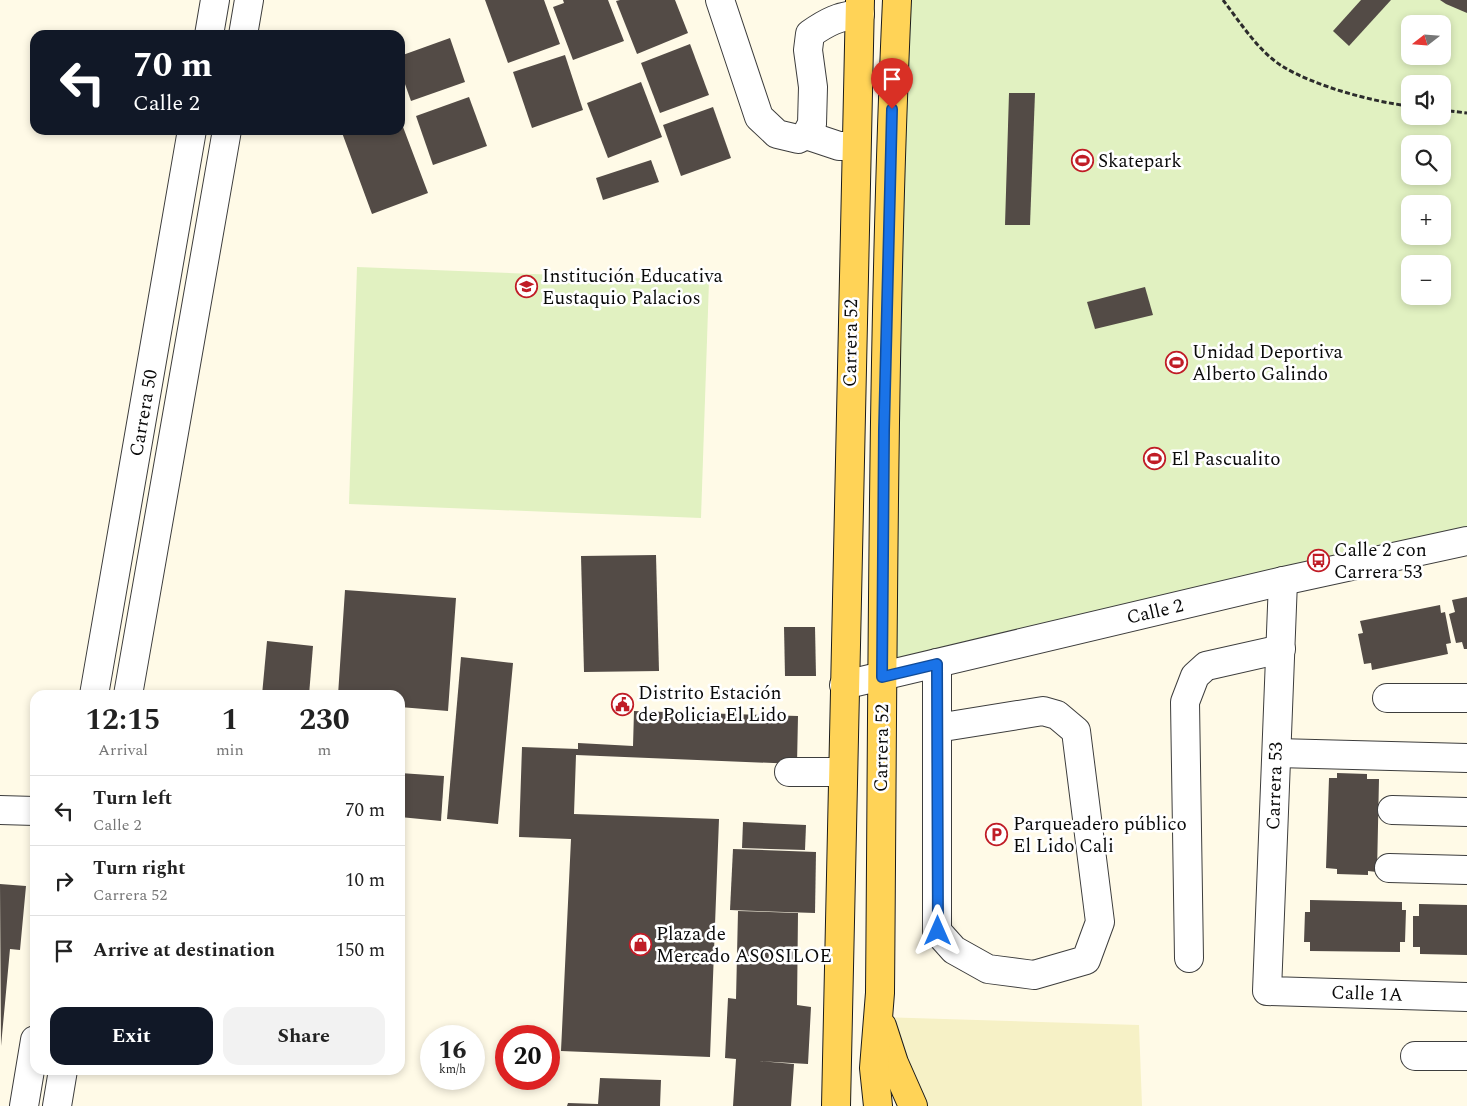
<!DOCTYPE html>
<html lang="en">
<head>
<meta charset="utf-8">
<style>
  body { margin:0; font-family:Spectral,serif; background:#f2f2f2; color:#222; height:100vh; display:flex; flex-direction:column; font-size:19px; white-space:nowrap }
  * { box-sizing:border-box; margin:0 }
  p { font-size:16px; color:#767676 }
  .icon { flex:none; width:28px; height:28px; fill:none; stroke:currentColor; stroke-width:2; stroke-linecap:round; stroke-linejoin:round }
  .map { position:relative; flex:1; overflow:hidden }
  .details { position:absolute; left:30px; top:690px; width:375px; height:385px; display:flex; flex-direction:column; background:#fff; border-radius:15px; box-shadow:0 2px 8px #0003 }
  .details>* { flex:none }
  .banner { position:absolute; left:30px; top:30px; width:375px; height:105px; border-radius:15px; box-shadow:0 2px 8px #0003; background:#111827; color:#fff; overflow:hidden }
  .needle { width:32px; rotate:253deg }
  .controls { position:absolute; left:1401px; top:15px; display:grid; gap:10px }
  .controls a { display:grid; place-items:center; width:50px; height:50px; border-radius:10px; background:#fff; box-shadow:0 2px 8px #0003; font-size:25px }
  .speed { position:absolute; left:420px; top:1025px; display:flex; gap:10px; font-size:25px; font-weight:700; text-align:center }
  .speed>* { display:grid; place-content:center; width:65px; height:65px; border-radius:50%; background:#fff; box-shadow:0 2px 8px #0003; line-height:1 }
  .speed small { font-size:12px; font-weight:400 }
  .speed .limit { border:8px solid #d22; background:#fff; color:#111 }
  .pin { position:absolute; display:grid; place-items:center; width:42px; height:42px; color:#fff; margin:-51px -21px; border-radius:50% 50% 50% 0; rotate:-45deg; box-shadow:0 0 5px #0007 }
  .pin .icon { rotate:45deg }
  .me { position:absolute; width:55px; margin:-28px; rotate:0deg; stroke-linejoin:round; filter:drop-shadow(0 0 4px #0008) }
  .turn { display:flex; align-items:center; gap:18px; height:105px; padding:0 20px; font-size:22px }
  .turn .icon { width:65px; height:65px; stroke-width:2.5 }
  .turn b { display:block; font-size:35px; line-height:42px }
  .eta { display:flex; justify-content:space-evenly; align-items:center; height:85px; text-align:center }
  .eta b { font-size:30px; font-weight:700; line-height:35px }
  .cta { display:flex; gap:10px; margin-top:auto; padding:10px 20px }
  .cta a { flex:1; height:58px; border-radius:15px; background:#111827; color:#fff; font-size:20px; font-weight:700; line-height:58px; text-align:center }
  .cta a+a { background:#f2f2f2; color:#222 }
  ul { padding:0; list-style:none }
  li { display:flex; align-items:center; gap:15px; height:70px; padding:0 20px; border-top:1px solid #e0e0e0 }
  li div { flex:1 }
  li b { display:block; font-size:19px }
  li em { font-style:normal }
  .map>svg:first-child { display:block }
  .farmland { fill:#f6f1c6 }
  .pitch { fill:#e1f1c1; fill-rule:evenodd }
  .building { fill:#534b46 }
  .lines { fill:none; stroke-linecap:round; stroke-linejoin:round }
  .minor-casing { stroke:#3d3d3d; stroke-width:30 }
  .major-casing { stroke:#1b1b1b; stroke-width:30 }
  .path { stroke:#2c2c2c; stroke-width:3; stroke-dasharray:5 2.5; stroke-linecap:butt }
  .minor { stroke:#fff; stroke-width:28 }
  .major { stroke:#ffd357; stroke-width:28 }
  .route-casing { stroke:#114b97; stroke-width:12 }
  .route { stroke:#1a73e8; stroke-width:9 }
  .labels { text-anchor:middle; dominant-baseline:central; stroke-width:5; stroke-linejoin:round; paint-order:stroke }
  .poi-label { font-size:19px; fill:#0a0a0a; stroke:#fff; text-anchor:start }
  .street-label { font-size:19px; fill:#0a0a0a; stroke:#fff }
</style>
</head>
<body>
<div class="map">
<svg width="1467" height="1106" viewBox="0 0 1467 1106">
  <rect width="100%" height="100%" fill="#fffae7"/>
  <!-- farmland -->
  <polygon class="farmland" points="879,1017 1139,1025 1142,1106 913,1106"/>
  <!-- pitch -->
  <g class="pitch">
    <path d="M897 0H1467V541L882 677ZM1410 24H1442V56H1410ZM1410 84H1442V116H1410ZM1410 144H1442V176H1410ZM1410 204H1442V236H1410ZM1410 264H1442V296H1410Z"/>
    <polygon points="357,267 709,281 701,518 349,504"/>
  </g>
  <!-- building -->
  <g class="building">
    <polygon points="485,0 544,0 560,44 508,63"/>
    <polygon points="563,0 608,0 624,41 573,60 553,7 564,3"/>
    <polygon points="620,0 675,0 688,33 637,54 616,1"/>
    <polygon points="1361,0 1391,0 1349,46 1333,31"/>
    <polygon points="1440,0 1467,0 1467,13 1446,4"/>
    <polygon points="450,38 465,82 411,101 400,70 400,56"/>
    <polygon points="690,44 709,95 660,113 641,63"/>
    <polygon points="565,55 583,110 532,128 513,72"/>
    <polygon points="641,82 662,137 608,158 587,103"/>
    <polygon points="1009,93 1035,93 1030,225 1005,225"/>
    <polygon points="469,97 487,146 433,165 416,116"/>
    <polygon points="713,107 731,158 681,176 663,125"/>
    <polygon points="400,119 428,193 372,214 341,130 400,130"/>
    <polygon points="651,160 659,182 603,200 596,178"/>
    <polygon points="1145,287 1153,315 1095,329 1087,302"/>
    <polygon points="656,555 659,671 584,672 581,556"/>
    <polygon points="345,590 456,598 448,711 400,707 400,695 338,695"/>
    <polygon points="1467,597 1467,649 1464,649 1462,642 1456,643 1449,614 1455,612 1452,600"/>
    <polygon points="1440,605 1441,613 1445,612 1451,643 1446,644 1448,654 1372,670 1371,663 1364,664 1358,634 1363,633 1360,621"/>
    <polygon points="784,627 815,627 816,676 785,676"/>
    <polygon points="267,641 313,646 309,695 262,695"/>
    <polygon points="461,657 513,663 498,824 447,819"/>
    <polygon points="634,711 798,716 797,764 576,755 574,814 719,819 710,1057 561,1051 571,839 519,837 522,747 578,749 578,743 633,746"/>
    <polygon points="400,773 444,776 441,821 400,817"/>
    <polygon points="1337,773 1367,774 1367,779 1379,779 1377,872 1368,871 1368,875 1337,874 1337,869 1326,868 1329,778 1337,778"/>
    <polygon points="743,822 806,825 805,850 742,848"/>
    <polygon points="733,849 816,852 815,913 730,910"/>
    <polygon points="0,884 26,886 20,950 10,949 1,1046"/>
    <polygon points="1310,900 1402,902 1402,910 1406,910 1405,942 1400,942 1400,952 1310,951 1310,942 1304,942 1305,912 1310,912"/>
    <polygon points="1419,904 1467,905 1467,955 1420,954 1420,947 1413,947 1413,916 1419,916"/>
    <polygon points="738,911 798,913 797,1005 811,1007 808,1064 759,1061 794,1064 791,1106 733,1106 736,1059 725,1058 728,998 736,999"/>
    <polygon points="600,1078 661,1080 660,1106 567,1106 568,1103 598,1104"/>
  </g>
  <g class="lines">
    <defs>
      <g id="minor">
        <path d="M720 0 759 117 777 134 798 139 806 135 812 124 813 87 808 50 810 34C827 22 839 16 860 14"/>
        <polyline points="209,35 215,0"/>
        <polyline points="243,35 249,0"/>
        <polyline points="806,135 839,146 856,146"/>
        <polyline points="1283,581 1267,991 1467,997"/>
        <polyline points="937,663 937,931 954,950 988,969 1034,975 1086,960 1100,922 1076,731 1057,715 1043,711 937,728"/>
        <polyline points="844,685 1283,581 1467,541"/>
        <polyline points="94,695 192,130"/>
        <polyline points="128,695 227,130"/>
        <polyline points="1387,698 1467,698"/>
        <polyline points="1277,753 1467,758"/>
        <polyline points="789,772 843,772"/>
        <polyline points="0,810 35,811"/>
        <polyline points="1392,810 1467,812"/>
        <polyline points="1389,868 1467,870"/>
        <polyline points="1189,958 1185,702 1195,676 1206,666 1281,649"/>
        <polyline points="1415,1056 1467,1056"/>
        <polyline points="24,1106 35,1040"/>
        <polyline points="57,1106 63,1070"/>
      </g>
      <g id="major">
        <polyline points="882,1026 894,1063 913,1106"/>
        <polyline points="836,1106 860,0"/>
        <path d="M878 1106 874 1068 880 993C883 662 882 331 897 0"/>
      </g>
    </defs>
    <!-- minor casing -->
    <use href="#minor" class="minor-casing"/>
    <!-- major casing -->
    <use href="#major" class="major-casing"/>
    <!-- path -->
    <g class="path">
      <path d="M1223 0C1240 22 1258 51 1282 66 1314 86 1373 102 1410 106"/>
      <polyline points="1442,110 1467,113"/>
    </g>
    <!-- minor -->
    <use href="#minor" class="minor"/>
    <!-- major -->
    <use href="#major" class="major"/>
  </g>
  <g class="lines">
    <defs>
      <polyline id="route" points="892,109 884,430 882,677 937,664 938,931"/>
    </defs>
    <!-- route casing -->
    <use href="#route" class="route-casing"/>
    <!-- route -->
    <use href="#route" class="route"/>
  </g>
  <!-- icons -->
  <defs>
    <symbol id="stadium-ring" viewBox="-11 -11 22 22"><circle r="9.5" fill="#fff" stroke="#c01c26" stroke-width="1.5"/><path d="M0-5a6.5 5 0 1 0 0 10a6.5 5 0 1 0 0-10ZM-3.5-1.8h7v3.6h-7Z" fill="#c01c26"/></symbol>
    <symbol id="school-ring" viewBox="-11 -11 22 22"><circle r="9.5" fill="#fff" stroke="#c01c26" stroke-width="1.5"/><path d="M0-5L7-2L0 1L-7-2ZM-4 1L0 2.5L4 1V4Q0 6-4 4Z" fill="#c01c26"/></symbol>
    <symbol id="bus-ring" viewBox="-11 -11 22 22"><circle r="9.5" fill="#fff" stroke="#c01c26" stroke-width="1.5"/><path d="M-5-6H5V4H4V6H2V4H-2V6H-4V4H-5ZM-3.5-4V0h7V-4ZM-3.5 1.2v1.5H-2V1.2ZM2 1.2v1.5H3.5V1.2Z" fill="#c01c26"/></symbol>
    <symbol id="civic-ring" viewBox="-11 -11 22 22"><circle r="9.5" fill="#fff" stroke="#c01c26" stroke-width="1.5"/><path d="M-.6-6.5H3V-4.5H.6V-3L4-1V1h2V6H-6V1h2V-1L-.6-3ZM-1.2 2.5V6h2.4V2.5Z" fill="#c01c26"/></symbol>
    <symbol id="parking-ring" viewBox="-11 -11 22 22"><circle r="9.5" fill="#fff" stroke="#c01c26" stroke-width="1.5"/><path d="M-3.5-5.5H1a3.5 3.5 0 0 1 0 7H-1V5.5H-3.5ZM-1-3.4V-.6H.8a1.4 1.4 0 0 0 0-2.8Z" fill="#c01c26"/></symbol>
    <symbol id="shop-ring" viewBox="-11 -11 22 22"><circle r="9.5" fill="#fff" stroke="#c01c26" stroke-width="1.5"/><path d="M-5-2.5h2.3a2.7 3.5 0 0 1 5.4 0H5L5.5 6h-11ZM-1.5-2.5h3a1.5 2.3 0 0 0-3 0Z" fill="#c01c26"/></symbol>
  </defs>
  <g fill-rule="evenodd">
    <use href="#stadium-ring" x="1070" y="148" width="25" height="25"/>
    <use href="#school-ring" x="514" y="274" width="25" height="25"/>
    <use href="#stadium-ring" x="1164" y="350" width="25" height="25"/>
    <use href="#stadium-ring" x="1142" y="446" width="25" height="25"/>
    <use href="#bus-ring" x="1306" y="548" width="25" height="25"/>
    <use href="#civic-ring" x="610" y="692" width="25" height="25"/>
    <use href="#parking-ring" x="984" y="822" width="25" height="25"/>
    <use href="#shop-ring" x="628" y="932" width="25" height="25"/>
  </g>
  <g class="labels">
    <!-- poi labels -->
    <g class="poi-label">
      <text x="1098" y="161">Skatepark</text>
      <text x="542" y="276">Institución Educativa<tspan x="542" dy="22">Eustaquio Palacios</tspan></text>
      <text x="1192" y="352">Unidad Deportiva<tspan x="1192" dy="22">Alberto Galindo</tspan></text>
      <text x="1171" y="459">El Pascualito</text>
      <text x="1334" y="550">Calle 2 con<tspan x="1334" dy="22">Carrera 53</tspan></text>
      <text x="638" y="693">Distrito Estación<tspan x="638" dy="22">de Policia El Lido</tspan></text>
      <text x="1013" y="824">Parqueadero público<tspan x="1013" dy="22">El Lido Cali</tspan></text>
      <text x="656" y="934">Plaza de<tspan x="656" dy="22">Mercado ASOSILOE</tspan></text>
    </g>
    <!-- street labels -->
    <g class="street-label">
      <text transform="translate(851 343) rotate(-89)">Carrera 52</text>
      <text transform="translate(144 413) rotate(-80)">Carrera 50</text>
      <text transform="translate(1155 612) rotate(-13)">Calle 2</text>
      <text transform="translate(882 748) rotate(-89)">Carrera 52</text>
      <text transform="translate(1275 786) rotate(-88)">Carrera 53</text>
      <text transform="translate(1367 994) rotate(2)">Calle 1A</text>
    </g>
  </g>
</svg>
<div class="controls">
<a><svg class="needle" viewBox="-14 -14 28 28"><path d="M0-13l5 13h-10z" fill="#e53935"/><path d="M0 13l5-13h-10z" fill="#767676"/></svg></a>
<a><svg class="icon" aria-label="sound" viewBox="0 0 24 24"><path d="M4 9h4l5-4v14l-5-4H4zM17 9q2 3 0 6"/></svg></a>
<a><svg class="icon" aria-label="search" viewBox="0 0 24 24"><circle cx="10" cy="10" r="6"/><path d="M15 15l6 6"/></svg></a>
<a>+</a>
<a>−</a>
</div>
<div class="speed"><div>16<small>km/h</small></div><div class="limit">20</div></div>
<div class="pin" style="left:892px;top:109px;background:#d93025"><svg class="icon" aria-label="arrive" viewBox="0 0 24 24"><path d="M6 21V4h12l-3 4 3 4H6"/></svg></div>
<svg class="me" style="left:938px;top:931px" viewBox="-20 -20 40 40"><path d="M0-17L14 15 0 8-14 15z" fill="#1a73e8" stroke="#fff" stroke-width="4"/></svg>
<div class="banner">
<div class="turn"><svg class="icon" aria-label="left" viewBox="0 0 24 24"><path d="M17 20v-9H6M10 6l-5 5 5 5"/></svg><div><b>70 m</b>Calle 2</div></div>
</div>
<section class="details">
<div class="eta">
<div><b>12:15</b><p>Arrival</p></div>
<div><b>1</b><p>min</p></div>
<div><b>230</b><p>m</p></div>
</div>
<ul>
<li><svg class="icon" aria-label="left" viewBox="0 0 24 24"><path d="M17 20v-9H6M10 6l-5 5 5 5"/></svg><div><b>Turn left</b><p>Calle 2</p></div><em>70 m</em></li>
<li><svg class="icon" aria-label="right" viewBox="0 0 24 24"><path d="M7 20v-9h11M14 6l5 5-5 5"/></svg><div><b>Turn right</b><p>Carrera 52</p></div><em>10 m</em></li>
<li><svg class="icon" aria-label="arrive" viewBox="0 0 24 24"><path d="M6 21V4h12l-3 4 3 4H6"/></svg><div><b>Arrive at destination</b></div><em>150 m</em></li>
</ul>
<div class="cta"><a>Exit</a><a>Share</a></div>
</section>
</div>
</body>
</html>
